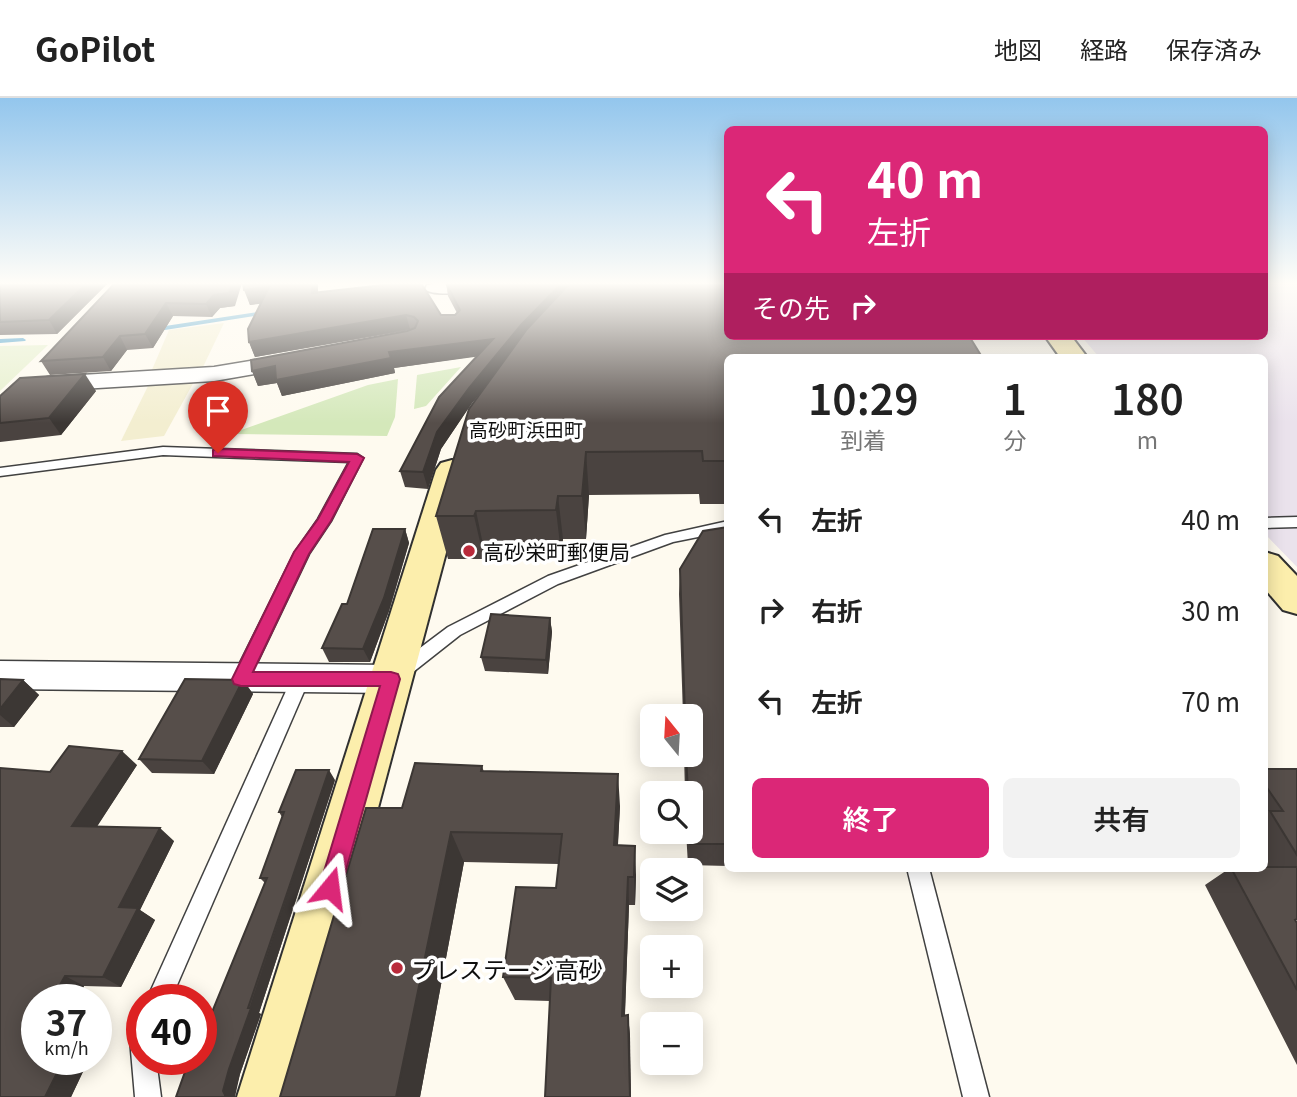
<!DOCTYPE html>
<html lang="ja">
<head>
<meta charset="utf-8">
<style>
  body { margin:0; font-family:Georgia,"Noto Sans JP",serif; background:#f2f2f2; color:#222; height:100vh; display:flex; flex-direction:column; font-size:26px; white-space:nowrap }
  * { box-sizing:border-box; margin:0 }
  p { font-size:23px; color:#767676 }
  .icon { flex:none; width:38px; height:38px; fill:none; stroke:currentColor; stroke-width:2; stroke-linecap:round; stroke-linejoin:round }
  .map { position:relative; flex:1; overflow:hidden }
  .drawer { position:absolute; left:724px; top:256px; width:544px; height:518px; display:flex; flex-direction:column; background:#fff; border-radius:10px; box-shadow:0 4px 18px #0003 }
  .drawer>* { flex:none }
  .top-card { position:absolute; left:724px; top:28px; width:544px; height:214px; border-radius:10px; box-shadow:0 4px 18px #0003; background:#db2777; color:#fff; overflow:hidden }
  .needle { width:46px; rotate:342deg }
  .buttons { position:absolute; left:640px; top:606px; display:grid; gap:14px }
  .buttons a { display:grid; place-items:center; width:63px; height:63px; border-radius:10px; background:#fff; box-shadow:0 4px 18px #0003; font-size:35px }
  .speed { position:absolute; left:21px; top:886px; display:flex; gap:14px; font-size:35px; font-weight:700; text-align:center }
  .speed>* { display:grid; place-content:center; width:91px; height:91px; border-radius:50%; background:#fff; box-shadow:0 4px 18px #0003; line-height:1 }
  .speed small { font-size:18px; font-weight:400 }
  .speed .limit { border:10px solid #d22; background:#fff; color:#111 }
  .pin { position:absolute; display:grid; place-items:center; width:60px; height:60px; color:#fff; margin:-72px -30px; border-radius:50% 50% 50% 0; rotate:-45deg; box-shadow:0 0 7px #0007 }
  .pin .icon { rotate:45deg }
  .me { position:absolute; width:77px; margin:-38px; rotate:16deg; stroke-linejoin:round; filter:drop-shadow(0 0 5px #0008) }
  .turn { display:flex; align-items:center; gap:24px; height:147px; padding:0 28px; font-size:32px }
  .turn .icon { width:91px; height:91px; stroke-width:2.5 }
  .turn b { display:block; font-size:49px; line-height:60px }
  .then { display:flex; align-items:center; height:66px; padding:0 28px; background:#0003; gap:14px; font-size:26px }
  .eta { display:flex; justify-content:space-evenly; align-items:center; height:119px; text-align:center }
  .eta b { font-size:42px; font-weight:600; line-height:49px }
  .cta { display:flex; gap:14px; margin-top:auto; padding:14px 28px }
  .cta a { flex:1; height:80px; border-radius:10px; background:#db2777; color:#fff; font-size:28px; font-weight:600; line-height:80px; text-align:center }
  .cta a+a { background:#f2f2f2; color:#222 }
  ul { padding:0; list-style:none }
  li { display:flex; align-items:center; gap:21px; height:91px; padding:0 28px }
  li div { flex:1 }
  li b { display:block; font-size:26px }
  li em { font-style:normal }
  header { display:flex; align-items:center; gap:42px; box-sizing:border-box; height:98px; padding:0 35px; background:#fff; border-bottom:2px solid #e0e0e0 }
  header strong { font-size:33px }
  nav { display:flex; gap:38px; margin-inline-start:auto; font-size:24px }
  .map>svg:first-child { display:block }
  .industrial { fill:#eae2ec }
  .farmland { fill:#f3eed0 }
  .green { fill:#d4e8ba }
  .pitch { fill:#e5efcb }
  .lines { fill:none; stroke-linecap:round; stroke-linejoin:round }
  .stream { fill:#3f9ac8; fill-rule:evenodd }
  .lane-casing { stroke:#414141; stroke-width:3 }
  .street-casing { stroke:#414141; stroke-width:3 }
  .secondary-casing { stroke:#303030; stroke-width:4 }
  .lane { fill:#fff; fill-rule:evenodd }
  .street { fill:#fff; fill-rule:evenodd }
  .secondary { fill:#fceeac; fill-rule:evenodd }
  .wall { fill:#4a4340 }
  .shaded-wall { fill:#3c3734 }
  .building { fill:#564e4a; stroke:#3c3734; stroke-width:2 }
  .route { fill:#db2777; stroke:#8e194d; stroke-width:2 }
  .poi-dot { fill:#b92a3a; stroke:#fff; stroke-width:2.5 }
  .labels { text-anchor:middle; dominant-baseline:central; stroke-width:7; stroke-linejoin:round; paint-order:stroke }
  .far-neighbourhood-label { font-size:19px; fill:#0e0e0e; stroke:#fff }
  .poi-label { font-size:21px; fill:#0e0e0e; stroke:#fff; text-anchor:start }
  .near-poi-label { font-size:24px; fill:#0e0e0e; stroke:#fff; text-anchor:start }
</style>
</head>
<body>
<header>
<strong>GoPilot</strong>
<nav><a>地図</a><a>経路</a><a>保存済み</a></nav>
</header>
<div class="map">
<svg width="1297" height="999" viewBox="0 0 1297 999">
  <rect width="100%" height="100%" fill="#fefaef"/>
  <!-- industrial -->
  <polygon class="industrial" points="1265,185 1297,185 1297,469 1265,436 1265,259 1099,259 1081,238 1265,238"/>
  <!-- farmland -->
  <g class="farmland">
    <polygon points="224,225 203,269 198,272 151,274 169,232"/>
    <polygon points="195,282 164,338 121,343 149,286"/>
  </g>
  <!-- green -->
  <g class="green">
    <polygon points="461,269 426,308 414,311 417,277"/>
    <polygon points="398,281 395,319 387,338 230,336 368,287"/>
  </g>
  <!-- pitch -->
  <polygon class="pitch" points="48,247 0,293 0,248"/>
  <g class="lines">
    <!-- stream -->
    <g class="stream">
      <polygon points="265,213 267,214 267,216 152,234 149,232 152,230"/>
      <polygon points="23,240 26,242 25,243 0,245 0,241"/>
    </g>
    <defs>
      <g id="lane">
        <polygon points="163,349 357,356 363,360 331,423 309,456 247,586 241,588 235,586 232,581 295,454 318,421 349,364 163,357 0,378 0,370"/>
        <polygon points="1297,419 1297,429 1265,430 1265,420"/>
        <polygon points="728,423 728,433 673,444 558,486 460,537 408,578 402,580 396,578 393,573 396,568 448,529 548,478 665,437"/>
        <polygon points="300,575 306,577 309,582 171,901 147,901 291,582 294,577"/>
        <polygon points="907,770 929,770 989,999 963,999"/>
        <polygon points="142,929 142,961 156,961 161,999 135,999 130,941 133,932"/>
      </g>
      <g id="street">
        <path d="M439 185H498C491 194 432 200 425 191L427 187Z"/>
        <polygon points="293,256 301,258 304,263 301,268 214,283 48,293 40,291 37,286 40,281 48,279 214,269"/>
        <polygon points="0,563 391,567 403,571 408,581 403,591 391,595 0,591"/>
      </g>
      <g id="secondary">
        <polygon points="1045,238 1071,238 1087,259 1060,259"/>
        <polygon points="452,362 463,365 468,372 301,999 237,999 436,372 441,365"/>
        <polygon points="1265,454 1278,458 1297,478 1297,516 1283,512 1265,491"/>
      </g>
    </defs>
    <!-- lane casing -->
    <use href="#lane" class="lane-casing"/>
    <!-- street casing -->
    <use href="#street" class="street-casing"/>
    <!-- secondary casing -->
    <use href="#secondary" class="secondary-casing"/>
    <!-- lane -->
    <use href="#lane" class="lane"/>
    <!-- street -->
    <use href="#street" class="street"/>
    <!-- secondary -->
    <use href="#secondary" class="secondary"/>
  </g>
  <!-- wall -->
  <g class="wall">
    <polygon points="0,185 108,185 57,236 0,237"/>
    <polygon points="115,185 235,208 220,210 212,219 173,218 153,250 127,252 111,273 50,277 41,263"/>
    <polygon points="243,185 318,185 318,195 441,217 455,217 457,215 448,198 446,185 728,259 728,406 700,406 699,396 589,397 586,441 563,441 561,455 485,456 484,461 448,461 436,418 484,291 472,305 441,351 428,391 405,389 400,373 477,258 394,270 395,275 282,298 277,285 258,288 252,273 411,232 255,259 249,244 261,205 250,207"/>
    <polygon points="96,293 61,337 0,344 0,298"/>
    <polygon points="728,429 728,768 688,767 686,733 691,733 691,695 685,695 684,656 691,656 691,618 683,618 679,496 680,471"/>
    <polygon points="405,431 409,445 389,513 370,564 329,564 322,550 347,506"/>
    <polygon points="550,520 552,534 548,576 485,573 481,559"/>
    <polygon points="0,581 23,582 39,597 14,629 0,629"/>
    <polygon points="243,582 253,596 214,676 152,675 139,661"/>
    <polygon points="137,667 97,728 174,743 140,812 155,822 121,889 84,888 37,961 89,961 71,999 0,999 50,674"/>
    <polygon points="482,668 484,674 620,708 618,747 636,777 635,807 629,807 625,917 628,917 630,938 550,903 515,902 503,879 556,790 559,766 464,764 420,999 280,999 402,710"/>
    <polygon points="1297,671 1297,821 1295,822 1297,825 1297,967 1205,787 1230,770 1266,769 1265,687"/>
    <polygon points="335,682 259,915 261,916 240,976 234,998 265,785 260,780 282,719 279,714"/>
  </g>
  <!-- shaded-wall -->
  <g class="shaded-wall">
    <polygon points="87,185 108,185 57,236 49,222"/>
    <polygon points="233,185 242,185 235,208 220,210 212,219 206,206 214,197"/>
    <polygon points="313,185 318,185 317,210 312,195"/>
    <polygon points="562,185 577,185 523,242 472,305 441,351 428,391 423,374 437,334 469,290 521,227"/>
    <polygon points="269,189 275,204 250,207 244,192"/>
    <polygon points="166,205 173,218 153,250 145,236"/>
    <polygon points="406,217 410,231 255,259 249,244"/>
    <polygon points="120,238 127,252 111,273 103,259"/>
    <polygon points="493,241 496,256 394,270 395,275 282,298 277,285 258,288 252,273 275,268"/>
    <polygon points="85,276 96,293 61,337 49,320"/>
    <polygon points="586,354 589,397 586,441 582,398"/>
    <polygon points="558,398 563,441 561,455 556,412"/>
    <polygon points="476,413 485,456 484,461 474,418"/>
    <polygon points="405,431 409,445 389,513 370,564 363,551"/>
    <polygon points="550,520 552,534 548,576 546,562"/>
    <polygon points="23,582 39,597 14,629 0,617 0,611"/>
    <polygon points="243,582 253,596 214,676 202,663"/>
    <polygon points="122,653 137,667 89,741 72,728"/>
    <polygon points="329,672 335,682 259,915 261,916 240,976 235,999 225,999 223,993 229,971"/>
    <polygon points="618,676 620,708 616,777 614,747"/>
    <polygon points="160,730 174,743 140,812 155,822 121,889 103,879 119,809"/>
    <polygon points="451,734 464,764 420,999 396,999"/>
    <polygon points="635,748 636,777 635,807 634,779"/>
    <polygon points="628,779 629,807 624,938 622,918"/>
    <polygon points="65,878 84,888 78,901 52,901"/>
    <polygon points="628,917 630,938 631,999 630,999"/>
    <polygon points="64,961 89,961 71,999 45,999"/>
  </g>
  <!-- building -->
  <g class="building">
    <polygon points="0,185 87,185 49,222 0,224"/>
    <polygon points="115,185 233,185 229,195 214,197 206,206 166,205 145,236 120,238 103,259 41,263"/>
    <polygon points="243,185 313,185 312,195 401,185 421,185 441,217 455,217 460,212 446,185 562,185 521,227 469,290 437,334 423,374 400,373 439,299 493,241 389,254 391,260 276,282 275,268 252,273 251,262 407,233 415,230 418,223 414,219 406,217 249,244 248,231 269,189 244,192"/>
    <polygon points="570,185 728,185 728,238 969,238 982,259 728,259 728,363 703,363 702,353 586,354 582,398 558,398 556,412 476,413 474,418 436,418 469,311 527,231"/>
    <polygon points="85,276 49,320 0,325 0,298 20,280"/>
    <polygon points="728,429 728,746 690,746 689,733 691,733 691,695 688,695 686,656 691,656 691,618 685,618 680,471 703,433"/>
    <polygon points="373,431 405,431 384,500 363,551 322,550 342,506 347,506"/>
    <polygon points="491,516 550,520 546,562 481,559"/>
    <polygon points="0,581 23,582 0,611"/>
    <polygon points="185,581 243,582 202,663 139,661"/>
    <polygon points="69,648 122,653 72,728 160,730 119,809 138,810 103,879 65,878 52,901 37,901 37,929 32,938 37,938 37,961 64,961 45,999 0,999 0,670 50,674"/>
    <polygon points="415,665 482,668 481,673 618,676 614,747 635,748 634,779 628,779 622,918 628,917 630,999 545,999 551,880 503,879 516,789 556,790 562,736 451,734 396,999 280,999 366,710 402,710"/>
    <polygon points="1265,671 1297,671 1297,757 1270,713 1283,713 1265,687"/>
    <polygon points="296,672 329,672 248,910 251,910 229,971 223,993 225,997 225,999 176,999 186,971 189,971 193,961 201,961 201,941 267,780 260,780 284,714 279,714"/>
    <polygon points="1265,769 1297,769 1297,821 1295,822 1297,825 1297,892 1231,770"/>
  </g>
  <!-- sky -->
  <linearGradient id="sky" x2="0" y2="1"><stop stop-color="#93c6ed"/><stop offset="0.57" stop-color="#fffdf8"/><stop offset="1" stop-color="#fffdf8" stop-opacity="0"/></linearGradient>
  <rect width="1297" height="325" fill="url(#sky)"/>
  <!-- route -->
  <polygon class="route" points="218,351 357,356 364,360 331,423 309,456 253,574 391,574 398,576 400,581 341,790 338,798 330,801 322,798 319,790 380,588 241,588 234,586 232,581 294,454 318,421 349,364 213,358 213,352"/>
  <!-- markers -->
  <g class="poi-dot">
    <circle cx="469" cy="453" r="7"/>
    <circle cx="397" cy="870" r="7"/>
  </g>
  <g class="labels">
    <!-- far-neighbourhood labels -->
    <g class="far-neighbourhood-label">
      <text x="526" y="330">高砂町浜田町</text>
    </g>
    <!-- poi labels -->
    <g class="poi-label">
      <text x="483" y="453">高砂栄町郵便局</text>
    </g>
    <!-- near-poi labels -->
    <g class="near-poi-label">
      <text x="411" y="870">プレステージ高砂</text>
    </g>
  </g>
</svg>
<div class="buttons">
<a><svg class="needle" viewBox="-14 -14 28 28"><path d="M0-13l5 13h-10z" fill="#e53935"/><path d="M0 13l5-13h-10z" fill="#767676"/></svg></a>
<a><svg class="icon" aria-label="search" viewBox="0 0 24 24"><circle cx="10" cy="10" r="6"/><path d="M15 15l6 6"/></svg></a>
<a><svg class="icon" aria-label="layers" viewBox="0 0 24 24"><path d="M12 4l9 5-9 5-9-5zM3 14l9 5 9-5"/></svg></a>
<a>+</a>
<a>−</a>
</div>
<div class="speed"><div>37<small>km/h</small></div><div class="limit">40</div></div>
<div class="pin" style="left:218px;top:355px;background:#d93025"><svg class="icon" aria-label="arrive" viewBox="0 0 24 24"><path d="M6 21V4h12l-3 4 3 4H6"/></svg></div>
<svg class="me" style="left:330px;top:790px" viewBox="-20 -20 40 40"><path d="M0-17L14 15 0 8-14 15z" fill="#db2777" stroke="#fff" stroke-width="4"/></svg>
<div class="top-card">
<div class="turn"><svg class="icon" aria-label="left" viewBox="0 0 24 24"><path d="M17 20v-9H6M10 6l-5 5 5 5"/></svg><div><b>40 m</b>左折</div></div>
<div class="then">その先<svg class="icon" aria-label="right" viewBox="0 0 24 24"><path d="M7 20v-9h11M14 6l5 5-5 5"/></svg></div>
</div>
<section class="drawer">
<div class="eta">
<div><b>10:29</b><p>到着</p></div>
<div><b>1</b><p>分</p></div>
<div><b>180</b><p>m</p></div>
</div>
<ul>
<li><svg class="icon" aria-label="left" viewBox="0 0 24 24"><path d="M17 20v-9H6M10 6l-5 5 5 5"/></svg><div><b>左折</b></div><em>40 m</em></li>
<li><svg class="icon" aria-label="right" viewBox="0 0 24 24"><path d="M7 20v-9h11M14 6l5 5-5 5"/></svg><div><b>右折</b></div><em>30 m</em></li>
<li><svg class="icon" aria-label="left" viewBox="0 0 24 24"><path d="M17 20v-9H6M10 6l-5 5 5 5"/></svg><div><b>左折</b></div><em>70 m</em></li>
</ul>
<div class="cta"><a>終了</a><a>共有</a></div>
</section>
</div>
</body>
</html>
